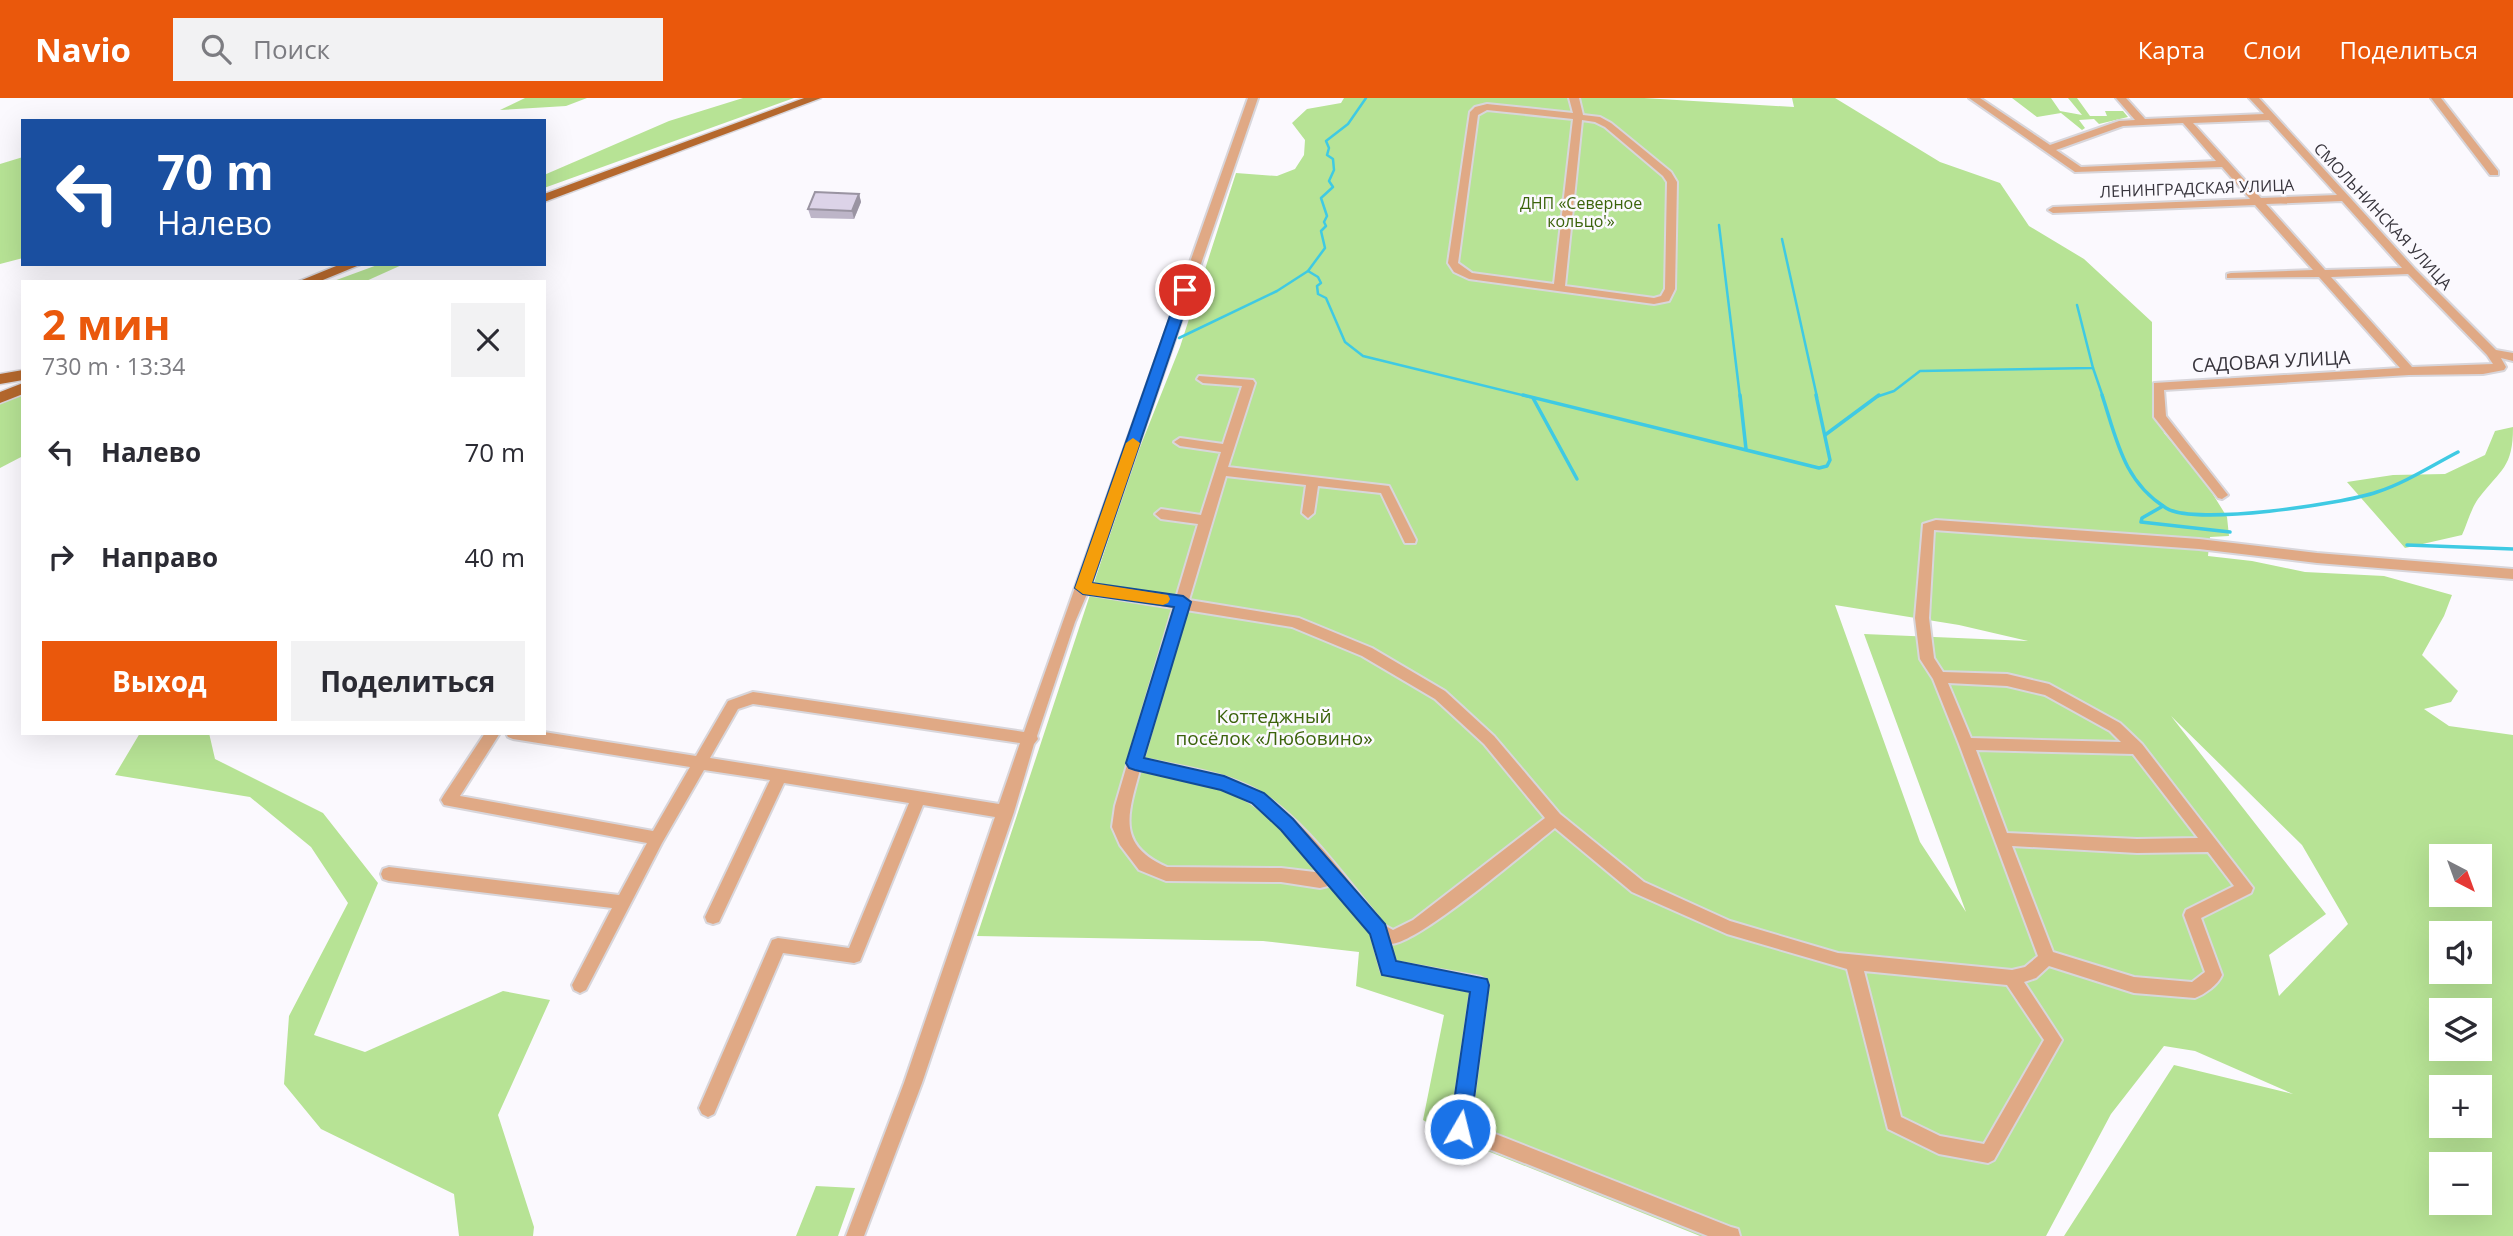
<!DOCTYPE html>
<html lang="ru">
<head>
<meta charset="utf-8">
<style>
  body { margin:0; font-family:"Open Sans",sans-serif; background:#f2f2f3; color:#2b2b33; height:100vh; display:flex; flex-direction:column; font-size:26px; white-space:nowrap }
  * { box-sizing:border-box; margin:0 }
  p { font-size:23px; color:#7c7c81 }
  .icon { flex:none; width:38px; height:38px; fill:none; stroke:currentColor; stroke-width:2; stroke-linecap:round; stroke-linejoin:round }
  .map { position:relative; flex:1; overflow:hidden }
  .sheet { position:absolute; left:21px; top:182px; width:525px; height:455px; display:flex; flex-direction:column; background:#fff; border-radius:0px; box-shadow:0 7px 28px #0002 }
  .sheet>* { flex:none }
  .banner { position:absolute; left:21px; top:21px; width:525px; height:147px; border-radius:0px; box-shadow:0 7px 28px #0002; background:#1a4fa0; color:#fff; overflow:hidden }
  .needle { width:46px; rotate:139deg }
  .controls { position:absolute; left:2429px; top:746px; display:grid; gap:14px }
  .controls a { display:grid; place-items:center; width:63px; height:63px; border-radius:0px; background:#fff; box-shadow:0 7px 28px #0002; font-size:35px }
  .pin { position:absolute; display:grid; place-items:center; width:60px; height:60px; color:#fff; margin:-30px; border:4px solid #fff; border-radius:50%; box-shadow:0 2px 7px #0007 }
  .me { position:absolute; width:77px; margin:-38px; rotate:8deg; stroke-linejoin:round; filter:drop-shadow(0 0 5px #0008) }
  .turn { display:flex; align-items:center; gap:24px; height:147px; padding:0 21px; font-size:32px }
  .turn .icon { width:91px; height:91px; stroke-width:2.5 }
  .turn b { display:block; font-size:49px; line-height:60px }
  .round { display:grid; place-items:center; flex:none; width:74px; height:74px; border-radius:0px; background:#f2f2f3 }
  .summary { display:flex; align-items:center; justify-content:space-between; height:119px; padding:0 21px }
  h1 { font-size:42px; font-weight:700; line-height:52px; color:#ea580c }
  .button { display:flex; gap:14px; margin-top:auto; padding:14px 21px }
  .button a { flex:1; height:80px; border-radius:0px; background:#ea580c; color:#fff; font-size:28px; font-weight:700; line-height:80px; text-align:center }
  .button a+a { background:#f2f2f3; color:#2b2b33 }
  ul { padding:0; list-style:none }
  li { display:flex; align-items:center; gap:21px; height:105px; padding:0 21px }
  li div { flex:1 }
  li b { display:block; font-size:26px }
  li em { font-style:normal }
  header { display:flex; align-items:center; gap:42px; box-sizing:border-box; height:98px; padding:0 35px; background:#ea580c; color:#fff }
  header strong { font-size:33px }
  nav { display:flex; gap:38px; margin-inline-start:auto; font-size:24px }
  .search { width:490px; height:63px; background:#f2f2f3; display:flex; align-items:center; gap:18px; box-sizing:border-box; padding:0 24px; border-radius:0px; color:#7c7c81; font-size:26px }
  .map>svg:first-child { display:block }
  .green { fill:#b7e395; fill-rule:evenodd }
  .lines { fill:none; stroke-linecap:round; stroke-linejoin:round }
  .stream-far1 { stroke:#3fcae3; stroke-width:2.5 }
  .stream { stroke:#3fcae3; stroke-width:3.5 }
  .minor-casing { stroke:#d8d6db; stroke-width:4 }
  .major-casing { stroke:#d8d6db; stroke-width:3 }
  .minor { fill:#e0a985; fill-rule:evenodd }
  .major { fill:#b5682d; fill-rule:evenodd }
  .wall { fill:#bdb5c8 }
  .shaded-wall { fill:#9a94a2 }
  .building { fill:#dcd3e8; stroke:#9a94a2; stroke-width:2 }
  .route { fill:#1a73e8; stroke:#114b97; stroke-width:2 }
  .slow { fill:#f59e0b }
  .labels { text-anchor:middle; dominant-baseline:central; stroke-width:5; stroke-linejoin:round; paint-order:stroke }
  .far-street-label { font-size:16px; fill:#38353d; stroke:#fbf9fe }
  .far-park-label { font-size:16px; fill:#3b630b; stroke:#fbf9fe }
  .street-label { font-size:19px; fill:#38353d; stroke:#fbf9fe }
  .park-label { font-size:19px; fill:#3b630b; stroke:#fbf9fe }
</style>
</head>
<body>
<header>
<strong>Navio</strong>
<div class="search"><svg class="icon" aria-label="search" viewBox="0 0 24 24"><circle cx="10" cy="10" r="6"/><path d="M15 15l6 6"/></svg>Поиск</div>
<nav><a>Карта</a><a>Слои</a><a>Поделиться</a></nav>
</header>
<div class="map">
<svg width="2513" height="1138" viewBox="0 0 2513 1138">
  <rect width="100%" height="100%" fill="#fbf9fe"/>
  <!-- green -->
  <g class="green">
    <polygon points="525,0 587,0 566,8 500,12"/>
    <polygon points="743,0 794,0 544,90 544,77 669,23"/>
    <path d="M1344 0H1644L1794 9 1792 0H1835L1940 64 2000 85 2029 128 2084 161 2152 224V288L2164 335 2204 382 2227 419 2229 438 2210 439 2208 458 2252 463 2305 474 2384 478 2452 497 2444 518 2422 557 2458 593 2451 604 2424 611 2449 628 2513 637V1138H2064L2174 967 2293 996 2195 953 2164 948 2111 1016 2046 1138H1700L1450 1038 1423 1022 1444 917 1356 888 1359 854 1263 843 977 838 1134 364 1180 249 1236 75 1277 78 1295 71 1304 57 1305 42 1292 25 1307 11 1341 5ZM1835 507 1959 527 2028 543 1864 536 1966 814 1920 744ZM2171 618 2302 747 2348 826 2279 898 2269 857 2326 816ZM2441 758H2480V796H2441ZM2441 835H2480V873H2441ZM2441 912H2480V950H2441ZM2441 989H2480V1027H2441ZM2441 1066H2480V1104H2441Z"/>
    <polygon points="2012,0 2051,0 2060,13 2082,17 2068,0 2077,0 2090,18 2107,18 2105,13 2123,13 2128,19 2099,26 2094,21 2079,22 2085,30 2082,32 2061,15 2037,19"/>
    <polygon points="23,59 23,160 0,166 0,66"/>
    <polygon points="380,166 404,166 364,184 331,184"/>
    <polygon points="23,295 23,358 0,370 0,305"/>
    <path d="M2513 329C2513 370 2501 371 2478 401 2471 411 2467 426 2462 437L2405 450 2347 384 2393 377 2445 376 2485 357 2495 333Z"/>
    <polygon points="140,635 209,635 215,661 323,715 378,785 314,937 365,954 503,893 550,902 498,1017 534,1129 533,1138 459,1138 454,1096 321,1031 284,986 289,918 348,805 311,749 250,699 115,677"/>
    <polygon points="816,1088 855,1090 838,1138 796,1138"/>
  </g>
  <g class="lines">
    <!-- stream-far1 -->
    <g class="stream-far1">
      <polyline points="1366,0 1348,26 1326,43 1329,50 1327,57 1333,61 1334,72 1329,83 1333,89 1321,100 1327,118 1324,124 1326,128 1321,133 1325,150 1308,173 1318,179 1321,185 1317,188 1318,196 1326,200 1345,244 1363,258 1530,299"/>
      <polyline points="1719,127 1740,299"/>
      <polyline points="1782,141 1817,299"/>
      <polyline points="1179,240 1277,193 1308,173"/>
      <polyline points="2093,270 2103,299"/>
      <polyline points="1876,299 1894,293 1920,273 2093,270 2077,207"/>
    </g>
    <!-- stream -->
    <g class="stream">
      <polyline points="1523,297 1819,370 1827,368 1830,362 1816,297"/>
      <polyline points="1740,297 1746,351"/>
      <path d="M2102 297C2117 342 2123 383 2166 410 2194 428 2343 406 2377 394 2405 385 2431 368 2458 354"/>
      <polyline points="1533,300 1577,381"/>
      <polyline points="1825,337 1879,297"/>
      <polyline points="2163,408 2142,420 2141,424 2230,434"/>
      <polyline points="2407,447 2513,451"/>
    </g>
    <defs>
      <g id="minor">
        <path d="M1248 0H1258L1091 486 1176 500 1198 426 1161 421 1155 416 1161 411 1201 417 1221 354 1180 348 1174 344 1180 340 1223 346 1242 288 1203 285 1197 281 1199 278 1253 282 1255 285 1228 369 1389 388 1416 442 1415 445H1405L1381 395 1318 388 1314 415 1308 420 1302 415 1306 387 1226 378 1189 502 1299 520 1372 550 1445 593 1494 638 1560 716 1644 784 1730 823 1838 855 2012 872 2025 869 2038 858 1959 646 1933 581 1920 561 1915 520 1923 426 1936 422 2199 441 2317 455 2513 471V481L2317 465 2199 451 1934 432 1929 520 1934 560 1943 574 2007 576 2049 586 2120 625 2142 646 2253 790 2251 795 2201 820 2222 877C2218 887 2205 896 2195 900L2134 895 2049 868 2036 880 2024 884 2062 942 1994 1062 1988 1065 1939 1056 1888 1031 1847 871 1727 836 1632 794 1555 730C1528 751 1416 848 1390 846L1394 864 1480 879 1486 882 1488 887 1470 1026 1731 1129 1738 1131 1740 1138H1708L1454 1037 1451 1031 1471 893 1382 875 1371 835 1332 787 1320 790 1281 784 1166 783 1139 772 1120 747 1112 729 1115 708 1173 510 1087 496 1075 524 1037 638 1038 641 1034 646 1014 714 922 985 864 1138H846L904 985 995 719 923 707 860 863 854 865 783 855 714 1016 708 1019 702 1016 699 1010 772 842 778 840 849 850 909 705 784 685 719 824 713 826 707 824 705 819 770 682 704 672 662 745 586 892 580 895 574 892 572 887 612 810 389 783 383 781 381 776 383 771 389 769 619 797 647 745 444 707 441 702 444 697 485 635H500L460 698 653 733 690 669 513 641 508 639 506 635 544 634 696 658 728 603 753 594 1024 634ZM1186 512 1292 529 1362 558 1435 601 1484 646 1545 720 1413 822 1393 832 1384 827C1348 783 1299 712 1248 688 1216 673 1178 668 1143 661ZM1948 585 2007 588 2045 597 2110 633 2121 644 1971 640ZM753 606 1020 645 999 706 710 660 738 611ZM1976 652 2133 656 2198 740 2137 741 2007 735ZM1140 672C1173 679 1210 682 1240 698 1273 716 1299 747 1323 775L1281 770 1167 769C1116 747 1128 716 1140 672ZM2012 748 2137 755 2208 754 2234 788 2186 812 2184 817 2205 874 2192 884 2134 879 2053 854ZM1864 873 2007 887 2044 942 1984 1046 1940 1038 1901 1019Z"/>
        <path d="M1569 0H1579L1583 17 1600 19 1611 25 1671 74 1677 84 1675 191 1669 203 1654 206 1469 181 1454 174 1448 165 1470 14 1475 9 1487 6 1573 15ZM1487 12 1573 21 1554 186 1472 175 1458 165 1478 17ZM1582 22 1595 24 1605 29 1663 78 1667 84 1665 191 1661 198 1654 200 1565 188Z"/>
        <path d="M1969 0H1980L2050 47 2119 23 2135 22 2116 0H2126L2145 21 2264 16 2249 0H2259L2415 171 2496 252 2513 255V263L2501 260 2506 269 2504 272 2483 276 2409 277 2164 292 2166 318 2228 397 2222 401 2218 400 2154 319V285L2400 270 2319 179 2227 180V176L2231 175 2313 172 2255 107 2053 115 2048 112 2053 109 2250 101 2222 69 2075 74ZM2269 22 2337 97 2261 100 2193 25ZM2183 25 2216 63 2081 69 2056 52 2123 28ZM2342 103 2402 170 2325 172 2266 106ZM2408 176 2487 257 2493 266 2412 269 2331 179Z"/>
        <polygon points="2431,0 2441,0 2498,73 2498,77 2490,77"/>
      </g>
      <g id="major">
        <polygon points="804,0 821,0 544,104 544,96"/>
        <polygon points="341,166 362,166 318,184 297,184"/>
        <polygon points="23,272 23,282 0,286 0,276"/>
        <polygon points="23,285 23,296 0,305 0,294"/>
      </g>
    </defs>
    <!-- minor casing -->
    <use href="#minor" class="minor-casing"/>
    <!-- major casing -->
    <use href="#major" class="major-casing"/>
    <!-- minor -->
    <use href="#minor" class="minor"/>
    <!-- major -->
    <use href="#major" class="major"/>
  </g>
  <!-- wall -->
  <polygon class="wall" points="859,96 861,104 854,121 811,120 808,111"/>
  <!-- shaded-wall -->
  <polygon class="shaded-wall" points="859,96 861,104 854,121 852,113"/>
  <!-- building -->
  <polygon class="building" points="815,94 859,96 852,113 808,111"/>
  <!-- route -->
  <polygon class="route" points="1185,188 1192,192 1092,485 1183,498 1191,504 1144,660 1224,678 1264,695 1293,721 1385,826 1396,863 1487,881 1489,887 1470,1031 1467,1038 1460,1041 1453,1038 1450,1031 1470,894 1382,877 1370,836 1281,732 1252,705 1221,692 1135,672 1129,670 1126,665 1174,509 1083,496 1075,490 1179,192"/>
  <!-- slow -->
  <polygon class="slow" points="1133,340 1140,345 1092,485 1168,497 1170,501 1168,505 1163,507 1083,496 1075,490 1126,345"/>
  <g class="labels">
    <!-- far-street labels -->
    <g class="far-street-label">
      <text transform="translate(2197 90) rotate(-2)">ЛЕНИНГРАДСКАЯ УЛИЦА</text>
      <text transform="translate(2383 118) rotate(47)">СМОЛЬНИНСКАЯ УЛИЦА</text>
    </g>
    <!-- far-park labels -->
    <g class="far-park-label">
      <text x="1581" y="105">ДНП «Северное<tspan x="1581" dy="18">кольцо'»</tspan></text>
    </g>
    <!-- street labels -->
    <g class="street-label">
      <text transform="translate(2271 263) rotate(-3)">САДОВАЯ УЛИЦА</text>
    </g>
    <!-- park labels -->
    <g class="park-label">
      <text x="1274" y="618">Коттеджный<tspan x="1274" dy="22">посёлок «Любовино»</tspan></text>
    </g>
  </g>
</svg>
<div class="controls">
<a><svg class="needle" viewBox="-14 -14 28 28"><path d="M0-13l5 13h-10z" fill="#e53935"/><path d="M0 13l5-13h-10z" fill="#7c7c81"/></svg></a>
<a><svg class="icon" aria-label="sound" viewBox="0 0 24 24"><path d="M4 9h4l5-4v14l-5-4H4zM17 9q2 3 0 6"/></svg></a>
<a><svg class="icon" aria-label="layers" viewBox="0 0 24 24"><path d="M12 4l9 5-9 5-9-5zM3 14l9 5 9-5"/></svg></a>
<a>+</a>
<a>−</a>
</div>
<div class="pin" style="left:1185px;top:192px;background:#d93025"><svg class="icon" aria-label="arrive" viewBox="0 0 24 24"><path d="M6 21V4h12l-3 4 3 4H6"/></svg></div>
<svg class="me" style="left:1460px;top:1031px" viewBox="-20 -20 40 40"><circle r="17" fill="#1a73e8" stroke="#fff" stroke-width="3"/><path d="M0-11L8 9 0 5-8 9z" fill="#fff"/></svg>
<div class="banner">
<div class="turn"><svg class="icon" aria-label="left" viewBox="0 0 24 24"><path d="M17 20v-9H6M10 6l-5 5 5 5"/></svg><div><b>70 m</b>Налево</div></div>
</div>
<section class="sheet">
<div class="summary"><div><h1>2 мин</h1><p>730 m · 13:34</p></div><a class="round"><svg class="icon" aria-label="close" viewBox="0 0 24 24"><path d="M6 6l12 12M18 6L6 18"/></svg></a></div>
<ul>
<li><svg class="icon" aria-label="left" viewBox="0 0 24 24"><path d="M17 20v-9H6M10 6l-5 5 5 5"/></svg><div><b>Налево</b></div><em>70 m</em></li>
<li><svg class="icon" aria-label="right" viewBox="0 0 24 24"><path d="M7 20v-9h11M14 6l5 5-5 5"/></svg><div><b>Направо</b></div><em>40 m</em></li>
</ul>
<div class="button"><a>Выход</a><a>Поделиться</a></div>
</section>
</div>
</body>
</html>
